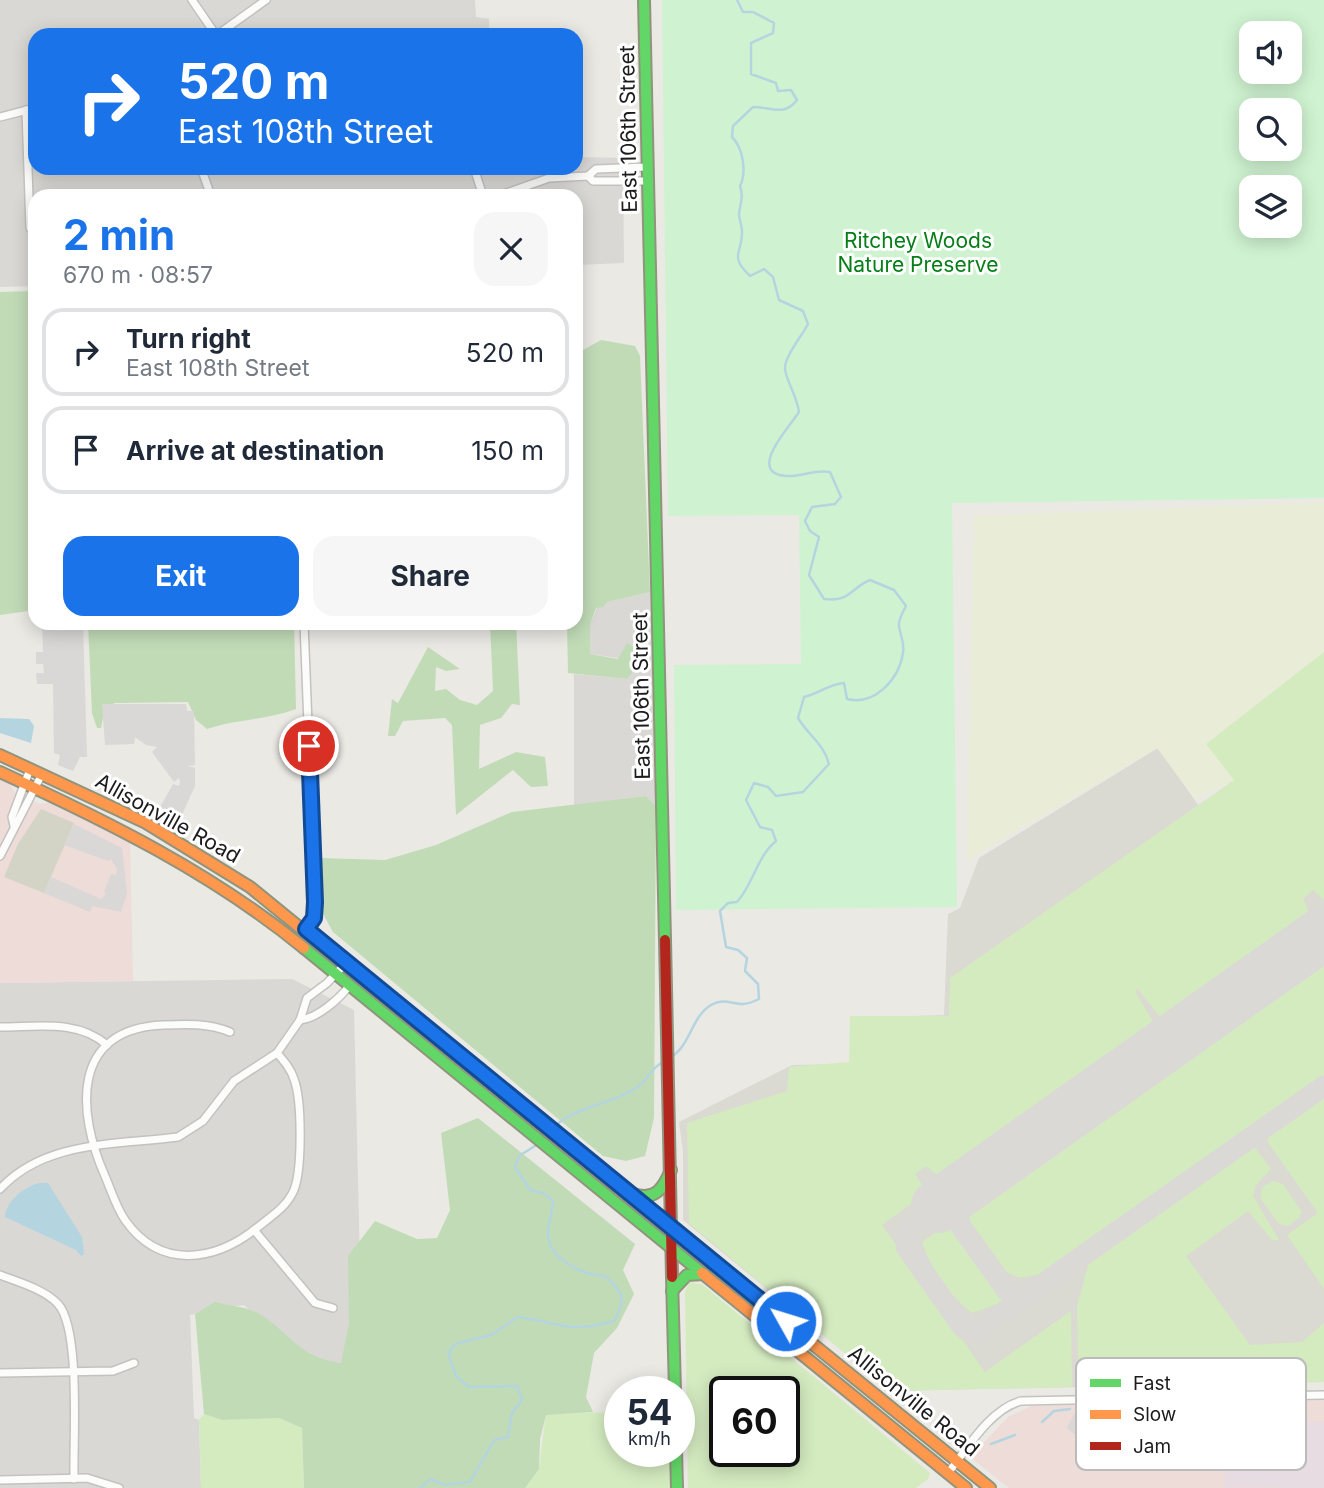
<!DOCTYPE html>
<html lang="en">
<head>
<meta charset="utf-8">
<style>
  body { margin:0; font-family:Inter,sans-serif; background:#f6f6f7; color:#1f2937; height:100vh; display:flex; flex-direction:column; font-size:26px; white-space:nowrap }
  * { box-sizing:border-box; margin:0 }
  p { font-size:23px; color:#747a83 }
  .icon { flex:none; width:38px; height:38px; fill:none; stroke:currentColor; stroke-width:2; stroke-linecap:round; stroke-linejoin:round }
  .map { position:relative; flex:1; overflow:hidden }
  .panel { position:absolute; left:28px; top:189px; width:555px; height:441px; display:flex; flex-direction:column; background:#fff; border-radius:21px; box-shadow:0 4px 18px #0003 }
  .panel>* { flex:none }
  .top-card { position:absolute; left:28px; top:28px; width:555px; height:147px; border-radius:21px; box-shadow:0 4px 18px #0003; background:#1a73e8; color:#fff; overflow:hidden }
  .controls { position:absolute; left:1239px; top:21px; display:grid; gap:14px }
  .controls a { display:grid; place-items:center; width:63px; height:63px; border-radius:14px; background:#fff; box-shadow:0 4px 18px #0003; font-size:35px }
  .speed { position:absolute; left:604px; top:1376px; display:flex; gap:14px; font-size:35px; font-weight:700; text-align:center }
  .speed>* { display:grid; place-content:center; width:91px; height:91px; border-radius:50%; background:#fff; box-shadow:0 4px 18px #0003; line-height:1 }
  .speed small { font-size:18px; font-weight:400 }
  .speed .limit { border:4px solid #111; border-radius:10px; background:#fff; color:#111 }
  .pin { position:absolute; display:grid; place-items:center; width:60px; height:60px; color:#fff; margin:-30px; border:4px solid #fff; border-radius:50%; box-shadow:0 2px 7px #0007 }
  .me { position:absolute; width:77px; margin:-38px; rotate:309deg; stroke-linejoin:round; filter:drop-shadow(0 0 5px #0008) }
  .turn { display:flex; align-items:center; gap:24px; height:147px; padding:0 35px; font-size:32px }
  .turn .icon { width:91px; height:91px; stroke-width:2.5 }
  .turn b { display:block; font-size:49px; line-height:60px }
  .round { display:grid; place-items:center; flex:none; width:74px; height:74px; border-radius:21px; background:#f6f6f7 }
  .summary { display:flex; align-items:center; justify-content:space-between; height:119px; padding:0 35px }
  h1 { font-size:42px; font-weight:700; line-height:52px; color:#1a73e8 }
  .button { display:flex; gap:14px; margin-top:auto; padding:14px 35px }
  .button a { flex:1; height:80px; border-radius:21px; background:#1a73e8; color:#fff; font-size:28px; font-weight:700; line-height:80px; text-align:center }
  .button a+a { background:#f6f6f7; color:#1f2937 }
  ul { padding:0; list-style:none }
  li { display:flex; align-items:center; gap:21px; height:88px; margin:0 14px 10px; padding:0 21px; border:4px solid #e0e1e3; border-radius:21px }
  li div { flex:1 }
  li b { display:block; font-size:26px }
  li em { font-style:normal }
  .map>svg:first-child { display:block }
  .residential { fill:#d9d8d5 }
  .commercial { fill:#eddcd8 }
  .industrial { fill:#e8dce3 }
  .airport { fill:#dad9d2 }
  .construction { fill:#d3d4c5 }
  .farmland { fill:#e9ecd6 }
  .grass { fill:#d4ebc0; fill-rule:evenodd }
  .forest { fill:#c1dbb7 }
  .park { fill:#cff3d1; fill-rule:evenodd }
  .parking { fill:#d9d8d6 }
  .water { fill:#b4d5e0 }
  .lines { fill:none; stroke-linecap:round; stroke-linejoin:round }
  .stream { stroke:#b4d5e0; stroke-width:2.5 }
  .taxiway { stroke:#dad9d6; stroke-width:21 }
  .runway { stroke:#dad9d6; stroke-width:54 }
  .street-casing { stroke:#c3c2c0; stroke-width:10 }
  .fast-casing { stroke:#91947c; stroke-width:14 }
  .slow-casing { stroke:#91947c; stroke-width:14 }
  .jam-casing { stroke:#91947c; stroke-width:14 }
  .street { stroke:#fcfcfb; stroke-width:7 }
  .fast { stroke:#63d668; stroke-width:10 }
  .slow { stroke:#ff974d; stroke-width:10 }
  .jam { stroke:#b3261e; stroke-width:10 }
  .route-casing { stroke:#114b97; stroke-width:18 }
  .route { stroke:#1a73e8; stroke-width:12 }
  .labels { text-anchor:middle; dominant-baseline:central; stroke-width:6; stroke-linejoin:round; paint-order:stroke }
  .street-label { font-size:21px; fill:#1c1c1c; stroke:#fff }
  .park-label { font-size:21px; fill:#057e17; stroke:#fff }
  .key { fill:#fff; stroke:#bbb; stroke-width:2 }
  .key-label { font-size:19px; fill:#1c1c1c }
</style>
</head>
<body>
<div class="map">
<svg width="1324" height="1488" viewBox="0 0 1324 1488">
  <rect width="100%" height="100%" fill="#eae9e4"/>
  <!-- residential -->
  <g class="residential">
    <polygon points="0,0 475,0 476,17 489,19 489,35 35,35 35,168 576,168 576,157 623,158 624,263 576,265 576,196 35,196 35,286 0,287"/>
    <polygon points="650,592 656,806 646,796 574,805 574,674 627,679 632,673 632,660 590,654 590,625 597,608 607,602"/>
    <polygon points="292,979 354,1010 362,1351 346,1377 296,1356 244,1305 190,1315 194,1418 199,1420 201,1488 0,1488 0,983"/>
  </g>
  <!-- commercial -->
  <g class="commercial">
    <polygon points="0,778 10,783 14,792 40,804 51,802 130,839 133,981 0,983"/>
    <polygon points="1324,1400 1324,1488 1009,1488 970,1457 1008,1417 1031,1406"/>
  </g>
  <!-- industrial -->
  <polygon class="industrial" points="1324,1422 1324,1488 1225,1487 1225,1423"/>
  <!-- airport -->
  <polygon class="airport" points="1324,722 1324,1382 891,1391 683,1220 683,1152 679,1122 792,1065 852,1064 852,1018 944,1015 948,914 960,908 979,858 1158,748 1201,809"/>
  <!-- construction -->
  <polygon class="construction" points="41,809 74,823 44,893 4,877 18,844"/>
  <!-- farmland -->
  <polygon class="farmland" points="1324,502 1324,652 1207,743 1234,780 1195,799 1157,748 967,860 974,516"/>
  <!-- grass -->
  <g class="grass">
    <polygon points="1324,652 1324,900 1313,890 1303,899 1308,910 1304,925 1165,1024 1138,989 1135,991 1157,1029 951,1176 937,1175 926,1166 915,1174 927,1192 882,1225 985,1372 1071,1311 1072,1387 890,1391 689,1223 687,1123 787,1091 789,1067 849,1062 850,1016 949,1016 950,978 1234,780 1206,744"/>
    <polygon points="1324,956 1324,1076 1048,1273 1020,1278 1004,1271 970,1227 969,1214 973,1204"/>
    <polygon points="1324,1094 1324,1289 1287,1235 1318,1213 1267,1141 1270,1132"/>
    <polygon points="1255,1148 1271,1169 1256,1185 1253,1196 1279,1240 1272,1240 1248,1211 1186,1256 1250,1345 1302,1342 1324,1323 1324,1382 1079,1387 1077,1306 1089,1262 1247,1149"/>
    <polygon points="1272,1181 1283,1184 1301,1211 1300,1217 1288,1226 1279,1224 1260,1198 1262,1188"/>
    <path d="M949 1223 1004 1302 972 1313C947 1293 933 1273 922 1242Z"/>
    <path d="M690 1282 703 1285 930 1473 928 1479 916 1488H688L685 1291ZM784 1391V1451H724V1391Z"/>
    <polygon points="619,1412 620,1451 673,1451 674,1488 525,1488 539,1469 546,1414"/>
    <polygon points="204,1414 222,1420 279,1418 302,1428 304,1488 201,1488 199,1420"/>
  </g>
  <!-- forest -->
  <g class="forest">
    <polygon points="35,291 35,610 0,615 0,292"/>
    <polygon points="601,340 635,346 640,356 650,592 607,602 603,607 596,608 590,625 590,654 618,659 627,643 642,651 632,660 632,673 627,679 568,673 567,623 576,623 576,354"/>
    <path d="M88 623H294L296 709C267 720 236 719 207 729L196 720 188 702 115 703 105 707 101 728H97L92 713Z"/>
    <polygon points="490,623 516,623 520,705 512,704 501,718 480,725 479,769 516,752 545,757 548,786 531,787 513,770 456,815 452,725 445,718 403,721 395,736 388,736 392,699 398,703 428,647 460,669 446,671 436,667 435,691 446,689 460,700 477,705 493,691"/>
    <polygon points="646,796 656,806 654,1118 645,1156 626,1161 603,1156 333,932 321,910 320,858 385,860 436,845 512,812"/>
    <path d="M478 1118 635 1244 623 1270 634 1294 617 1328 594 1353 586 1397 593 1412 546 1415 540 1439 539 1469 525 1488H304L302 1428 279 1418 222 1420 204 1414 195 1314 215 1302C229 1306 251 1307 263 1316 293 1337 301 1358 341 1363L349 1323 348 1256 375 1221 417 1239 437 1238 450 1210 441 1133Z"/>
  </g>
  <!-- park -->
  <path class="park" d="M662 0H1324V498L952 503 957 907 676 910 674 665 801 664 799 515 668 516ZM1251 33H1290V72H1251ZM1251 110H1290V149H1251ZM1251 187H1290V226H1251Z"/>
  <!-- parking -->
  <g class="parking">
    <polygon points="42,623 83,624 87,757 80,757 73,771 58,765 60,755 54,753 53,684 37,684 36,673 44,673 43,664 36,664 36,652 43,652"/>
    <polygon points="102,704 186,704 187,711 194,711 195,765 188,766 195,768 195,786 181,817 160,807 173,784 179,786 180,782 179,778 174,782 152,752 157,747 146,745 135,737 134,744 105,745"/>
    <polygon points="74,824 122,848 127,893 121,912 92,906 90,912 44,893 51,877 101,899 106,894 104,892 111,874 116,875 117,869 111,859 108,861 64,845"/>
    <polygon points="1084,1412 1107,1431 1103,1436 1110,1442 1100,1455 1067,1428 1074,1414 1079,1417"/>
  </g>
  <!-- water -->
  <g class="water">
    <polygon points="0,718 29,719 34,726 31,743 0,733"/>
    <path d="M39 1183H48L82 1237 84 1254 81 1256 76 1250 5 1217C6 1201 24 1187 39 1183Z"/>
  </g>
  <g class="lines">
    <!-- stream -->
    <g class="stream">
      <path d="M671 1057C691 1045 691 1017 711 1005 723 998 732 1004 743 1004 748 1004 755 1001 759 999L758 984 745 971 747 958 738 950 726 947 720 911 728 903 737 902C754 883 756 858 776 841L772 830 760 827 746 800 754 783 768 787 776 796 803 792 829 764C824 744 808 735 798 718L804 697C818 694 829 684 844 683L847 699C875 706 899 679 903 653 905 643 900 635 899 626 898 620 903 612 906 606L894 590 870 580C849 589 851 602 824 599L809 575 819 537 810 531 805 521 812 507 835 504 841 497 830 472C814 469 802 477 786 476 745 473 791 425 799 412 797 396 786 380 785 369 784 357 802 336 808 324L803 311 779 300 773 277 764 269 750 276C728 255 743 253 742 231 742 225 739 220 739 214 740 203 744 198 740 186 747 172 743 148 732 137L733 126 753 107C771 107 784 117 797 100L791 90 778 91 776 83 751 74V43L773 33 774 23 753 12H743L737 0"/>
      <path d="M552 1129C571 1107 616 1104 640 1085 649 1078 651 1068 663 1062"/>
      <polyline points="1076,1409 1104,1412"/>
      <polyline points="1124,1411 1125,1435"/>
      <polyline points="1042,1422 1054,1411 1070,1409"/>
      <polyline points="991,1444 1015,1435"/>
      <path d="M420 1488 431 1479 444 1485 470 1482 494 1440 508 1437 512 1413 522 1399 517 1386 469 1387 456 1376 448 1354 455 1344 491 1335 518 1317C561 1323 568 1334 614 1321 627 1298 624 1293 605 1276 584 1275 548 1260 548 1233 548 1223 553 1212 553 1201L543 1193 530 1190 515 1167 519 1156 538 1144"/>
    </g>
    <!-- taxiway -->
    <g class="taxiway">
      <polyline points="944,1203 1008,1292 1015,1297 1024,1297 1324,1086"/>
      <polyline points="938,1206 909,1228 906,1247 961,1325 966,1330 976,1331 1030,1294"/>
    </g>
    <!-- runway -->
    <polyline class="runway" points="938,1206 1324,933"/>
    <defs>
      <g id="street">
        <polyline points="192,0 216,35"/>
        <polyline points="217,35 266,0"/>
        <polyline points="26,110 30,228"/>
        <polyline points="0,117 35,108"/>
        <polyline points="647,167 596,169 588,176 593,181 648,181"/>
        <polyline points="201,168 211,196"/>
        <polyline points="474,168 483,196"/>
        <polyline points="498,196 549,178 588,176"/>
        <polyline points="14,826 12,817 30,769"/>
        <polyline points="0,856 42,774"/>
        <polyline points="304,932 314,918 315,902 304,623"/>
        <path d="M300 1020C318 1018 339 999 350 985"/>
        <path d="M0 1027C37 1027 77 1019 107 1045"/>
        <path d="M230 1032C208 1023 187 1024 163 1025 70 1029 77 1113 105 1176 111 1190 116 1207 125 1220 160 1270 215 1262 258 1227 270 1217 285 1208 292 1194 303 1176 302 1100 294 1079 291 1069 284 1061 277 1053"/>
        <path d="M0 1189C45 1140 117 1145 178 1137L203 1121 234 1081 277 1053 300 1020 307 998 327 983 346 963"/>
        <polyline points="254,1230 315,1303 333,1308"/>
        <path d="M0 1275C18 1282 44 1289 58 1304 81 1329 73 1441 74 1479"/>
        <polyline points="0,1373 113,1371 134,1363"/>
        <path d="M948 1473C967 1449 990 1409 1021 1401L1324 1395"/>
        <polyline points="0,1480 87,1478 119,1488"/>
      </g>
      <g id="fast">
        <polyline points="644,0 665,940"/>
        <polyline points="304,948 702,1273"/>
        <polyline points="326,949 772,1311"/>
        <path d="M633 1194C655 1201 663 1189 671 1170"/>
        <polyline points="672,1277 675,1391"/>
        <polyline points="672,1291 687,1275 704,1274"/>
        <polyline points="676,1451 677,1488"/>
      </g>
      <g id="slow">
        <polyline points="0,755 146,823 250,887 326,949"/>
        <path d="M0 772C107 821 212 873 304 948"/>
        <polyline points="702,1273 966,1488"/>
        <polyline points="772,1311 990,1488"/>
      </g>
      <polyline id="jam" points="665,940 672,1277"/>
    </defs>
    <!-- street casing -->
    <use href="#street" class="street-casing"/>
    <!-- fast casing -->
    <use href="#fast" class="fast-casing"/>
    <!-- slow casing -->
    <use href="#slow" class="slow-casing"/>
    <!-- jam casing -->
    <use href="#jam" class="jam-casing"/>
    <!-- street -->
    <use href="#street" class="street"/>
    <!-- fast -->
    <use href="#fast" class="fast"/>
    <!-- slow -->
    <use href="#slow" class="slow"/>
    <!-- jam -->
    <use href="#jam" class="jam"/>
  </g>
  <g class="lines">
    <defs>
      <polyline id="route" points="309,746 315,902 314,918 306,929 786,1321"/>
    </defs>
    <!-- route casing -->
    <use href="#route" class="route-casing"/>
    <!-- route -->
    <use href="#route" class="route"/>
  </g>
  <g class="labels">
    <!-- street labels -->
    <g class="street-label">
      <text transform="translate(628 129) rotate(-91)">East 106th Street</text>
      <text transform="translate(641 696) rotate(-91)">East 106th Street</text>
      <text transform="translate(168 818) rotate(29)">Allisonville Road</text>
      <text transform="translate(914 1401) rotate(39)">Allisonville Road</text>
    </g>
    <!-- park labels -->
    <g class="park-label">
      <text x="918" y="240">Ritchey Woods<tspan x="918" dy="24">Nature Preserve</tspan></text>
    </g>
  </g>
  <!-- legend -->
  <rect x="1076" y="1358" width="230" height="112" rx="10" class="key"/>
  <rect x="1090" y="1379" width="31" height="8" fill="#63d668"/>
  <rect x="1090" y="1410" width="31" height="9" fill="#ff974d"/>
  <rect x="1090" y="1442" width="31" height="8" fill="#b3261e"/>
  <g class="key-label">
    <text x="1133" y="1390">Fast</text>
    <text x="1133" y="1421">Slow</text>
    <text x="1133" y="1453">Jam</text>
  </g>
</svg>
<div class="controls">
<a><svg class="icon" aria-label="sound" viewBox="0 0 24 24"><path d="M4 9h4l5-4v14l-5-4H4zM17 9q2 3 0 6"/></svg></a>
<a><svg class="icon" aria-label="search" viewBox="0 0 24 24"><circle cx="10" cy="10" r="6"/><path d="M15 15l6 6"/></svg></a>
<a><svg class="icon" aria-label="layers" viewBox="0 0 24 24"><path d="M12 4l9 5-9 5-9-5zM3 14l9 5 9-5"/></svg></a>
</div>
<div class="speed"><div>54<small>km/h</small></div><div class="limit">60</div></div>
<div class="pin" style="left:309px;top:746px;background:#d93025"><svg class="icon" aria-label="arrive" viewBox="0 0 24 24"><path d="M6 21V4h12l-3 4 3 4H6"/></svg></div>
<svg class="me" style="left:786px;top:1321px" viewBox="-20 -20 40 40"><circle r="17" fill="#1a73e8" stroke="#fff" stroke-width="3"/><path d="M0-11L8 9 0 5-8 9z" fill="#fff"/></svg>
<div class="top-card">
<div class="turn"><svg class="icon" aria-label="right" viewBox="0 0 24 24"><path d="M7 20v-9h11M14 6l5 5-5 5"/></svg><div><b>520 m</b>East 108th Street</div></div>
</div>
<section class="panel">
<div class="summary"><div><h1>2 min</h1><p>670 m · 08:57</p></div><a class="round"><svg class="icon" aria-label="close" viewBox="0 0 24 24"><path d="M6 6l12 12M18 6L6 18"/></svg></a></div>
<ul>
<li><svg class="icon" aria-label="right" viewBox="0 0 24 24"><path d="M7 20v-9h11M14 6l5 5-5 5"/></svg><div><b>Turn right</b><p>East 108th Street</p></div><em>520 m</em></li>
<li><svg class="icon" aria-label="arrive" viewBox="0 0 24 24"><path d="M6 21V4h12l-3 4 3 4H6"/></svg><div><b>Arrive at destination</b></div><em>150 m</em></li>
</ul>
<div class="button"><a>Exit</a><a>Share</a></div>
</section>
</div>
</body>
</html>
